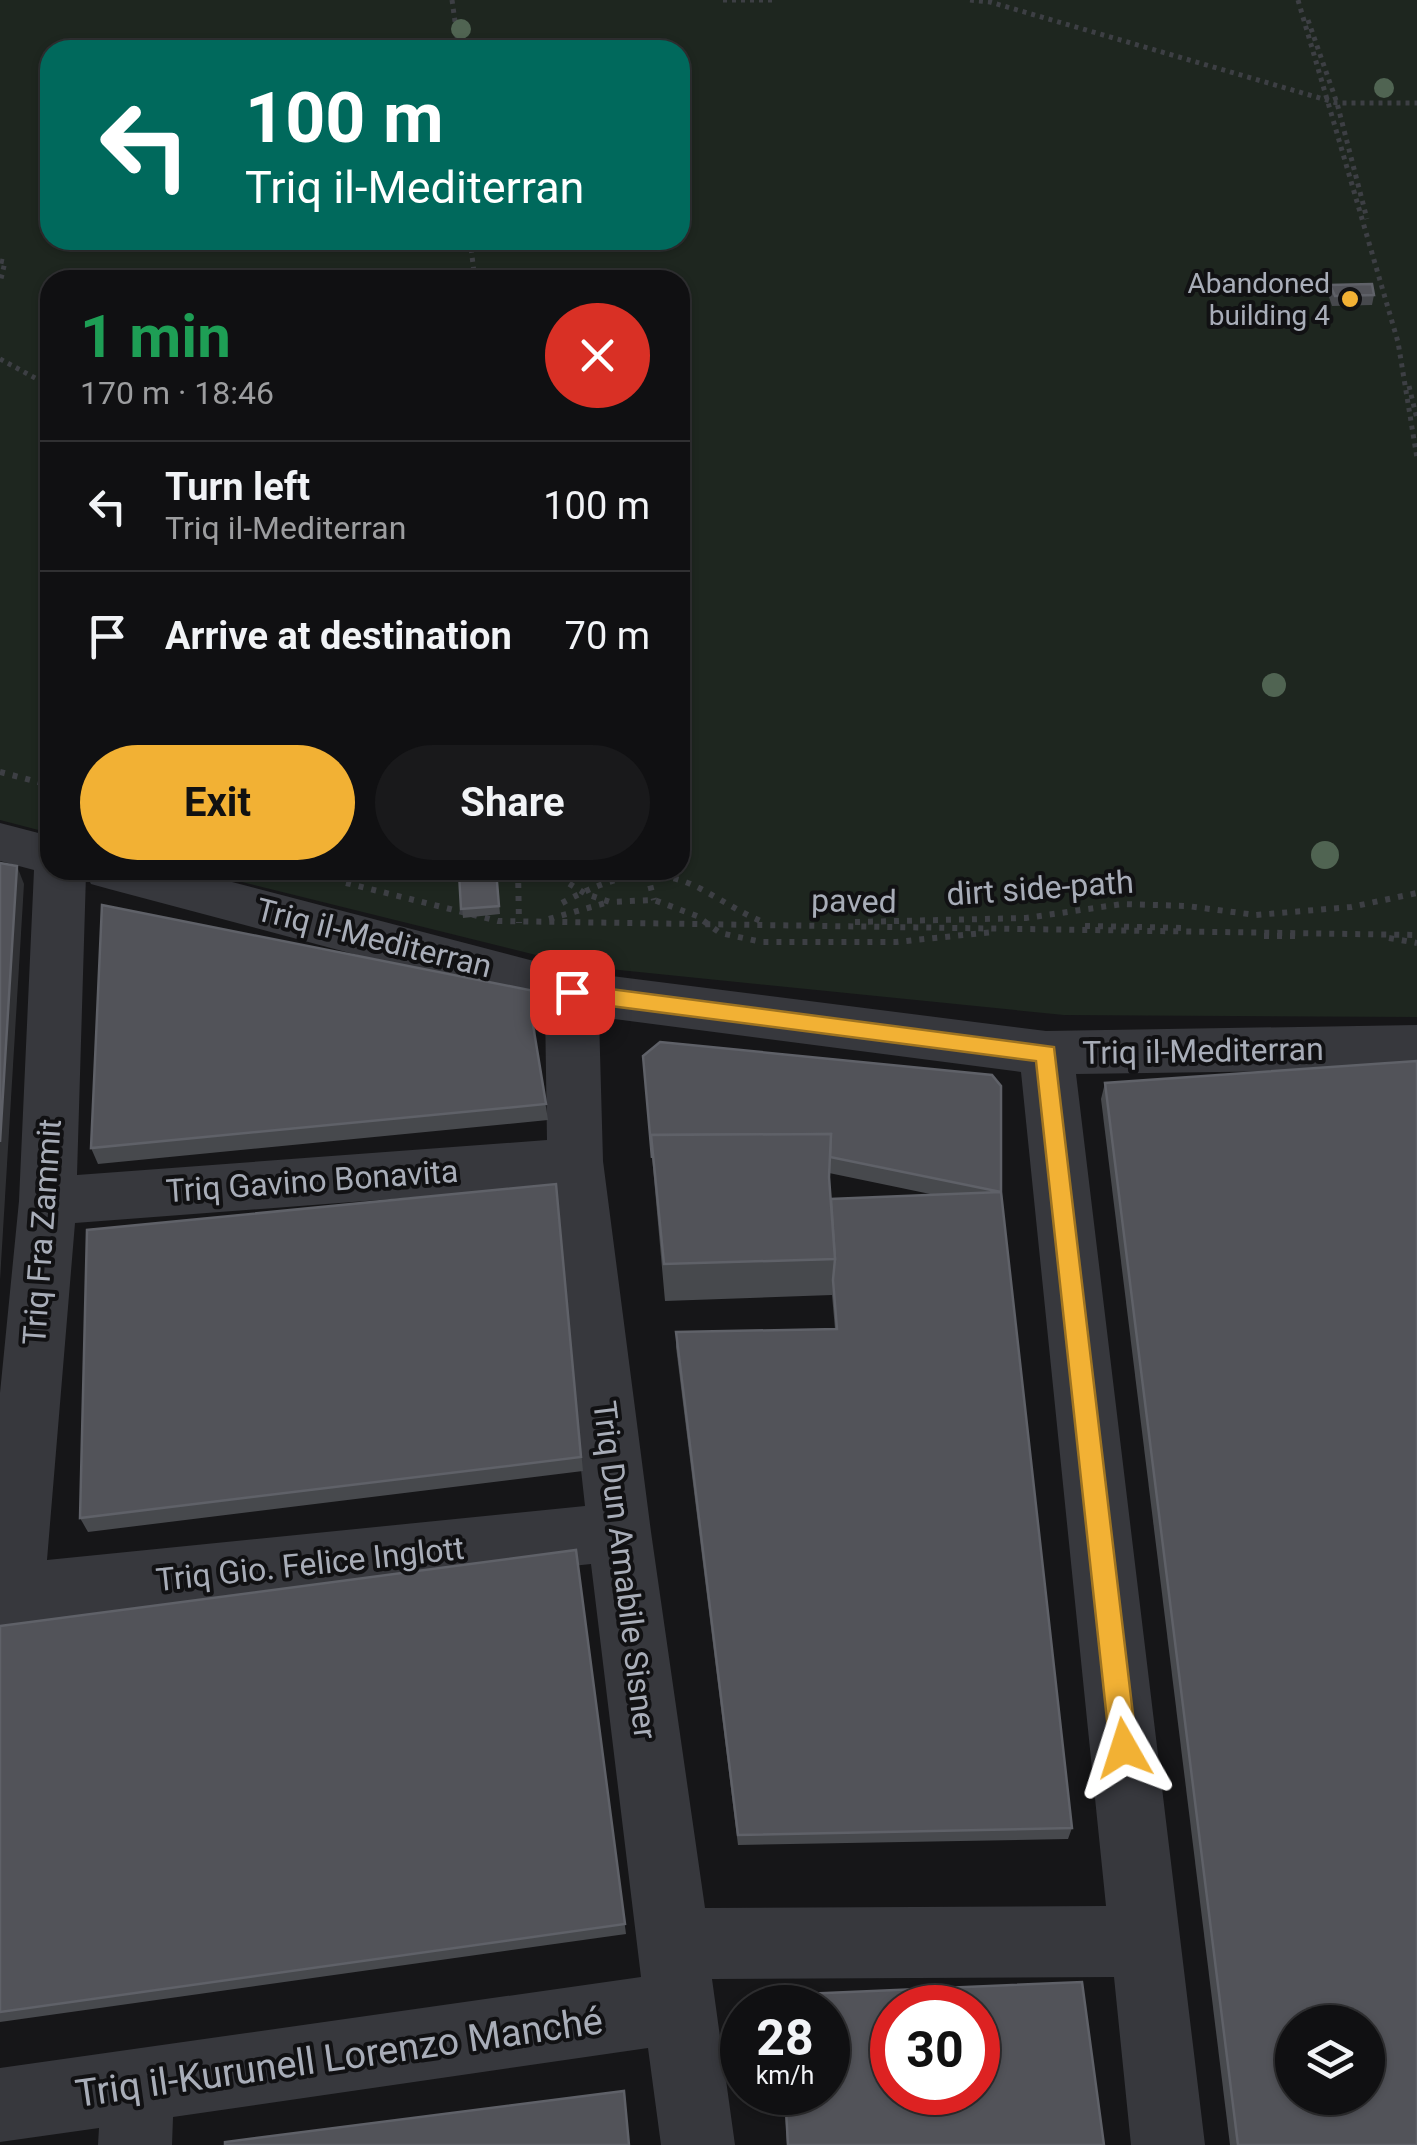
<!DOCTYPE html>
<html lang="en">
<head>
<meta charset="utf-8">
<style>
  body { margin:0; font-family:Roboto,sans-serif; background:#19191b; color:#f1f3f6; height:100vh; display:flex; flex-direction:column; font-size:38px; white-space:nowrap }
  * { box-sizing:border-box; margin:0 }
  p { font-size:32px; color:#9c9d9f }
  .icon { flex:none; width:55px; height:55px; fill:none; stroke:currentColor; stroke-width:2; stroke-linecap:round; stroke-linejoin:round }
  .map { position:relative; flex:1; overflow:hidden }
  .drawer { position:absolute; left:40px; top:270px; width:650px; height:610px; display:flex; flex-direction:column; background:#101012; border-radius:30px; box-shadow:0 2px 8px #0004,0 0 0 2px #303032 }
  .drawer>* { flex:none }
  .hud { position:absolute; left:40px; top:40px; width:650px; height:210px; border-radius:30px; box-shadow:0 2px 8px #0004,0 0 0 2px #303032; background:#00695c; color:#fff; overflow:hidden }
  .buttons { position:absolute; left:1275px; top:2005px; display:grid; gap:20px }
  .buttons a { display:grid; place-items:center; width:110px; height:110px; border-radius:50%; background:#101012; box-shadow:0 2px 8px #0004,0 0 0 2px #303032; font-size:50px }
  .speed { position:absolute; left:720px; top:1985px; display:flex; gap:20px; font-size:50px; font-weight:700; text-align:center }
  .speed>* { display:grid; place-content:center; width:130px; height:130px; border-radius:50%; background:#101012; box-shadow:0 2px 8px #0004,0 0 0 2px #303032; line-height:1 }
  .speed small { font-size:25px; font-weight:400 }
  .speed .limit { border:15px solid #d22; background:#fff; color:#111 }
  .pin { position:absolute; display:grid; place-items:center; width:85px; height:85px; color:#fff; margin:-42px; border-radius:20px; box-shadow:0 5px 15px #0006 }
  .me { position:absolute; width:110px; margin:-55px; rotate:354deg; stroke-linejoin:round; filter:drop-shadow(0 0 8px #0008) }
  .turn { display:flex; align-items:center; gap:35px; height:210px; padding:0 40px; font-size:45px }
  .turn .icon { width:130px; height:130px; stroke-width:2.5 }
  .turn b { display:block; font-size:70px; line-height:85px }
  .round { display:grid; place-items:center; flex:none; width:105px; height:105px; border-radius:52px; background:#19191b }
  .overview { display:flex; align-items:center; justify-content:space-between; height:170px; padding:0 40px }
  h1 { font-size:60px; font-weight:700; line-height:75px; color:#1e9e55 }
  .primary-button { display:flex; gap:20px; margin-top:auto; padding:20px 40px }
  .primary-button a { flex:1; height:115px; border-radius:60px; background:#f2b134; color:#111; font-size:40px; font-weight:700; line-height:115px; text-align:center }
  .primary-button a+a { background:#19191b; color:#f1f3f6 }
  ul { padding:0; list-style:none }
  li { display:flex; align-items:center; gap:30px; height:130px; padding:0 40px; border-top:2px solid #303032 }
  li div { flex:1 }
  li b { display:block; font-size:38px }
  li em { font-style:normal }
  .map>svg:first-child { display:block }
  .green { fill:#1e261f; fill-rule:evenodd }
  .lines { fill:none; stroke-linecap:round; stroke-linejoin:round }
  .path-far1 { stroke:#3d3f44; stroke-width:5; stroke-dasharray:4 5; stroke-linecap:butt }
  .path { stroke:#3d3f44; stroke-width:6; stroke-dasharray:5 8; stroke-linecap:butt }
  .minor { fill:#37383d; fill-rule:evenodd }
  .tree { fill:#506452 }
  .wall { fill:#47494d; fill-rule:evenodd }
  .shaded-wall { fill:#2f3033 }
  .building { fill:#525359; stroke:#5f6168; stroke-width:2.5; fill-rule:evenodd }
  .route { fill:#f2b134; stroke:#9d7322; stroke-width:2.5 }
  .poi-dot { fill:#f2b134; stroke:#111113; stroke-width:4 }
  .labels { text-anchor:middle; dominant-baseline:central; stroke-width:8; stroke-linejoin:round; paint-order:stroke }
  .far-poi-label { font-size:28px; fill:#a8adb8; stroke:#111113; text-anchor:end }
  .street-label { font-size:32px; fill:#a8adb8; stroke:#111113 }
  .near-street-label { font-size:38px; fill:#a8adb8; stroke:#111113 }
</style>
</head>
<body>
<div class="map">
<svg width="1417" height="2145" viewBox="0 0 1417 2145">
  <rect width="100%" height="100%" fill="#161618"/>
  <!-- green -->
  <path class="green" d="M0 0H1417V1017L1064 1015 580 966 194 870H680V280H50V833L0 820ZM50 50H680V240H50Z"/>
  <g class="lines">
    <!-- path-far1 -->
    <g class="path-far1">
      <polyline points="452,0 459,50"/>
      <polyline points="723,0 777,0"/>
      <polyline points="970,0 990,2 1337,103 1417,103"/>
      <polyline points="1298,0 1398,342 1417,458"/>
      <polyline points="1308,20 1337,103 1367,219"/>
      <polyline points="470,240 475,280"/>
      <polyline points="0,261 5,262 0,283"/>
      <polyline points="0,359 50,386"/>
      <polyline points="1409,386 1417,419"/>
    </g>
    <!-- path -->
    <g class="path">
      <polyline points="0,772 50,785"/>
      <polyline points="358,870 372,874 398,870"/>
      <polyline points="518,870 519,923"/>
      <polyline points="547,870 586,894 610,902 654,900 697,916 720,933 762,942 896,942 993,932"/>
      <polyline points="647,873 654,900"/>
      <polyline points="346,883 498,921 1417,935"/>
      <path d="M562 903C608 878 652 863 701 889 722 900 741 913 763 922"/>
      <polyline points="549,919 609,902"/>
      <polyline points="855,922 1026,918 1122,904 1187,906 1256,915 1351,907 1417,893"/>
      <polyline points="1085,926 1187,928"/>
      <polyline points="1264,936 1296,936"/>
      <polyline points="1389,938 1417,943"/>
    </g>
    <!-- minor -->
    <path class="minor" d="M0 823 50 836V870H186L572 971 1046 1031 1417 1025V1069L1076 1074 1205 2145H1131L1114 1977 712 1979 735 2145H661L648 2048 173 2117 172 2145H98L99 2128 0 2142V2068L641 1977 591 1564 0 1626V1393L19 1201 34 870 0 861ZM86 874 91 884 109 889 545 1005 547 1140 77 1175ZM599 1017 1021 1072 1106 1906 705 1908 651 1532 603 1161ZM550 1187 585 1506 47 1560 75 1223Z"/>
  </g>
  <!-- trees -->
  <g class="tree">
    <circle cx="461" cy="29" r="10"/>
    <circle cx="1384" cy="88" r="10"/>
    <circle cx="1274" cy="685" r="12"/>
    <circle cx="1325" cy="855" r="14"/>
  </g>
  <!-- wall -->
  <g class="wall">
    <polygon points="1330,285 1374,295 1372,305 1332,306 1328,294"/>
    <polygon points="496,870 500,914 463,918 459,873"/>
    <polygon points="534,991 536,1008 535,1036 548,1120 98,1164 91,1148"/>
    <path d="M643 1056 1001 1192 1072 1828 1068 1839 738 1845 676 1347V1332L835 1329 832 1295 665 1301ZM829 1173 935 1195 831 1199Z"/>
    <polygon points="1105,1083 1417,2145 1230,2145 1101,1099"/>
    <polygon points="556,1184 583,1471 88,1532 80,1518"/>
    <polygon points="576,1550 626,1934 0,2022 0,1626"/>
    <path d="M1082 1982 1104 2145H787L784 2092H828V2008H779L780 1996ZM892 2008H978V2092H892Z"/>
  </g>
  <!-- shaded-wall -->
  <g class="shaded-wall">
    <polygon points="17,866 24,884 0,1280 0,1142"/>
    <polygon points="534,991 536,1008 535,1041 533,1025"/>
  </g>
  <!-- building -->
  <g class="building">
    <polygon points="1372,284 1374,295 1335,296 1330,285"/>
    <polygon points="0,863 17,866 0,1142"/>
    <polygon points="496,870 499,906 461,909 459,873"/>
    <polygon points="102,905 534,991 533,1025 546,1104 91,1148"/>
    <polygon points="660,1042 992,1075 1001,1086 1001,1192 1072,1828 738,1835 676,1332 837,1329 833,1280 835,1259 831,1199 1001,1192 830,1157 831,1134 651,1135 652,1158 643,1056"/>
    <path d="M1417 1061V2145H1238L1105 1083ZM1292 2022H1368V2098H1292Z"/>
    <polygon points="831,1134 829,1177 835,1259 664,1264 651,1135"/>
    <polygon points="556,1184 581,1457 80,1518 87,1230"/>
    <polygon points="576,1550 625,1924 0,2012 0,1626"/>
    <path d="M1082 1982 1104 2145H788L785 2092H828V2008H780V1995ZM892 2008H978V2092H892Z"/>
    <polygon points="624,2091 629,2145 225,2145 225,2142"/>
  </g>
  <!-- route -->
  <polygon class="route" points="572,984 1054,1047 1137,1748 1133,1758 1124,1762 1114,1758 1110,1748 1036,1061 572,1001 561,992"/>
  <!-- markers -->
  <circle class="poi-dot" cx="1350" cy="299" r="10"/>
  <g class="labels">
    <!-- far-poi labels -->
    <g class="far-poi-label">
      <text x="1330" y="283">Abandoned<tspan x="1330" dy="32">building 4</tspan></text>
    </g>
    <!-- street labels -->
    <g class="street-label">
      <text transform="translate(1040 888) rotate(-4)">dirt side-path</text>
      <text transform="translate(854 901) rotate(1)">paved</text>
      <text transform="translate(374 938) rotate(14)">Triq il-Mediterran</text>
      <text transform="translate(1203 1051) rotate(-1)">Triq il-Mediterran</text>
      <text transform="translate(312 1181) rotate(-4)">Triq Gavino Bonavita</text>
      <text transform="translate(42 1232) rotate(-86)">Triq Fra Zammit</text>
      <text transform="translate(310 1564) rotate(-6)">Triq Gio. Felice Inglott</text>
      <text transform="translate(625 1570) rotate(83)">Triq Dun Amabile Sisner</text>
    </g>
    <!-- near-street labels -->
    <g class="near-street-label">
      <text transform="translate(339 2057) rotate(-8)">Triq il-Kurunell Lorenzo Manché</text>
    </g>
  </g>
</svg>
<div class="buttons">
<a><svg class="icon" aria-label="layers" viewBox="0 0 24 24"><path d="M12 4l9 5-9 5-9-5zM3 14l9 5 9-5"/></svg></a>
</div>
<div class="speed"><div>28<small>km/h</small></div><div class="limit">30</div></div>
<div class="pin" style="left:572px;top:992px;background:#d93025"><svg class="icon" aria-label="arrive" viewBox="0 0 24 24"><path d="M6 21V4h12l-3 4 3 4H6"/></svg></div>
<svg class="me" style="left:1124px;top:1748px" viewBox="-20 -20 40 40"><path d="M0-17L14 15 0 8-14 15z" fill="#f2b134" stroke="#fff" stroke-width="4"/></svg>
<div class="hud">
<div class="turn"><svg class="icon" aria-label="left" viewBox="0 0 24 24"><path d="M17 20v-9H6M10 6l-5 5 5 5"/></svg><div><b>100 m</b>Triq il-Mediterran</div></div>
</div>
<section class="drawer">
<div class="overview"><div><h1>1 min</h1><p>170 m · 18:46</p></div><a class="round" style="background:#d93025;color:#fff"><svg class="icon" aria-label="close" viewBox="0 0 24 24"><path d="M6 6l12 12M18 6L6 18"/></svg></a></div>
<ul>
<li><svg class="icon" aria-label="left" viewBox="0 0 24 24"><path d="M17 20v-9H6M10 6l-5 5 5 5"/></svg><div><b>Turn left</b><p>Triq il-Mediterran</p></div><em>100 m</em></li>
<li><svg class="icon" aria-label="arrive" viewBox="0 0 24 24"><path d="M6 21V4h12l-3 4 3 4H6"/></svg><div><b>Arrive at destination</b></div><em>70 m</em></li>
</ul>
<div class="primary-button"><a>Exit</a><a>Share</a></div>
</section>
</div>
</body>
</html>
